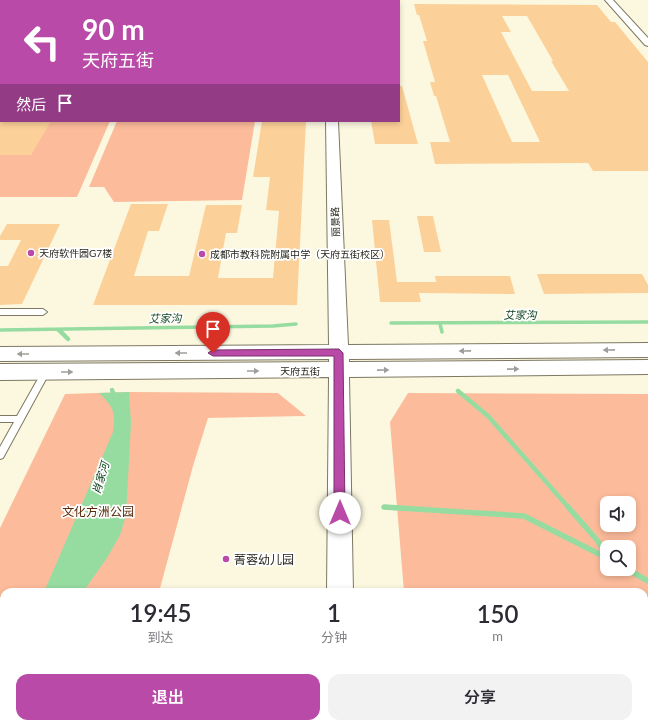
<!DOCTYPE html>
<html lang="zh">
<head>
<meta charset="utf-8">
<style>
  body { margin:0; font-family:Lato,"Noto Sans SC",sans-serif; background:#f2f2f3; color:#2b2b33; height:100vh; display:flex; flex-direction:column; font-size:15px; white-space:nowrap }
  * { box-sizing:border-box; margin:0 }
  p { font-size:13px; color:#7c7c81 }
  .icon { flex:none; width:22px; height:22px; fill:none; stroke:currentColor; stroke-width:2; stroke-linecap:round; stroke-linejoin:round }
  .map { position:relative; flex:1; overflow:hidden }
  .side { position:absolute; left:0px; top:588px; width:648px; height:140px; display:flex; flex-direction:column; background:#fff; border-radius:12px 12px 0 0; box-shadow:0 2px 6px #0003 }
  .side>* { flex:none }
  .banner { position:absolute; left:0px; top:0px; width:400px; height:122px; box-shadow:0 2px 6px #0003; background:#ba4aa8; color:#fff; overflow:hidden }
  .buttons { position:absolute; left:600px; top:496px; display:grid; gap:8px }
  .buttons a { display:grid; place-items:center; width:36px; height:36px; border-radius:8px; background:#fff; box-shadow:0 2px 6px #0003; font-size:20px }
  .pin { position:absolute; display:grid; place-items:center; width:34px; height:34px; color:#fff; margin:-41px -17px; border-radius:50% 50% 50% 0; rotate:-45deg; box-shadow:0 0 4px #0007 }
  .pin .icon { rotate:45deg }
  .me { position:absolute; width:44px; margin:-22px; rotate:0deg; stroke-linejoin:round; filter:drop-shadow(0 0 3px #0008) }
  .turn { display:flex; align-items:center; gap:14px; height:84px; padding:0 16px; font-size:18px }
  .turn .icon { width:52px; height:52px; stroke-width:2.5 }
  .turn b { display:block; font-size:28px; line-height:34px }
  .then { display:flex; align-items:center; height:38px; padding:0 16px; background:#0003; gap:8px; font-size:15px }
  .eta { display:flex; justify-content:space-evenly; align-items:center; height:68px; text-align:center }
  .eta b { font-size:24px; font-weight:600; line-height:28px }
  .cta { display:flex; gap:8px; margin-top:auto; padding:8px 16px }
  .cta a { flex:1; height:46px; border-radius:12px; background:#ba4aa8; color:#fff; font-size:16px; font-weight:600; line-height:46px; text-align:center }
  .cta a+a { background:#f2f2f3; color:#2b2b33 }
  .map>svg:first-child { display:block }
  .green { fill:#fcbc9b; fill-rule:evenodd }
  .water { fill:#96dca1 }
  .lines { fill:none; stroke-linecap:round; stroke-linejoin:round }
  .stream-far2 { stroke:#96dca1; stroke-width:3.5 }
  .stream-far1 { stroke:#96dca1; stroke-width:4.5 }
  .stream { stroke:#96dca1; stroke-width:5.5 }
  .building { fill:#fcd199; fill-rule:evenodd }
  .service-casing { stroke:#7c7863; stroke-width:2 }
  .minor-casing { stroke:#7c7863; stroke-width:2 }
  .tertiary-casing { stroke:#7c7863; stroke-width:2 }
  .service { fill:#fff; fill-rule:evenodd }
  .minor { fill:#fff; fill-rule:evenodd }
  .tertiary { fill:#fff; fill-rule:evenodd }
  .oneway { fill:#9f9e9a }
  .route { fill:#ba4aa8; stroke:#79306d }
  .poi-dot { fill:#ba4aa8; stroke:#fff; stroke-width:1.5 }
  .labels { text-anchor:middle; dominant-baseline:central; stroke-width:3.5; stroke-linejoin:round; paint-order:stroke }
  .street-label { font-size:10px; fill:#29271e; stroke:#fff }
  .poi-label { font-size:10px; fill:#29271e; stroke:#fff; text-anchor:start }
  .water-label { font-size:11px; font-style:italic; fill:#093e19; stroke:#fff }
  .near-park-label { font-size:12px; fill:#5a2909; stroke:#fff }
  .near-poi-label { font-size:12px; fill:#29271e; stroke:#fff; text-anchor:start }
</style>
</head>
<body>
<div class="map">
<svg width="648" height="728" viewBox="0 0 648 728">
  <rect width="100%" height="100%" fill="#fcf8e0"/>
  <!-- green -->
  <g class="green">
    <polygon points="0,84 1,121 110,121 77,197 0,197"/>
    <polygon points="117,121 255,121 242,200 114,202 104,187 89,187"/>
    <polygon points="129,392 278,393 306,416 208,418 193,466 159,592 4,592 4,724 122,724 121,728 0,728 0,528 65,394"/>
    <path d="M408 393 648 394V728H415V724H644V592H404L390 422ZM607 503H629V525H607ZM607 547H629V569H607Z"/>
  </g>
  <!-- water -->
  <g class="water">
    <path d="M129 392 131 423 126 516 120 535 107 558 83 592H44L113 432C116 412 113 406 99 393Z"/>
    <polygon points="4,693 4,724 28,724 26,728 0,728 0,703"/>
  </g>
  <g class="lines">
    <!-- stream-far2 -->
    <g class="stream-far2">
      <polyline points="391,323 648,322"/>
      <polyline points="440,324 442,332"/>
      <polyline points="0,330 273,326 296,324"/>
      <polyline points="58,330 62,333"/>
    </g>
    <!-- stream-far1 -->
    <g class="stream-far1">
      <polyline points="61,332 68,339"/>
      <polyline points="112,390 115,398"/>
      <polyline points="458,391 488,416 569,508"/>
      <polyline points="384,507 395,508"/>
    </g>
    <!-- stream -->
    <g class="stream">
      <polyline points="384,507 524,516 607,558"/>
      <polyline points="568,507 597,540 607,555"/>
      <polyline points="627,569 648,581"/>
    </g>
  </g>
  <!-- building -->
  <g class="building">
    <path d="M414 4 597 5 611 22H615L648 62V171H593L588 163 435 164 430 142H450L436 96H434L430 82H435L423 41H427L419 15H417ZM502 16H527L553 61H551L569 91H532L501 32H511ZM482 75H508L540 142H512Z"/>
    <polygon points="399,86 402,86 418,144 375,144 371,121 399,121"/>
    <polygon points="0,121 51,121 31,155 0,155"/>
    <polygon points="262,121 306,121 297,305 93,305 131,204 168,204 159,231 148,231 134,276 189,276 206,205 242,205 237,233 226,233 218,278 273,278 279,211 266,210 270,177 253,177"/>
    <polygon points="417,216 433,216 441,252 424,252"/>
    <polygon points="372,220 389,220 397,282 436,282 435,276 510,276 515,294 419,293 421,302 380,302"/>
    <polygon points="7,224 60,224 22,304 0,305 0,266 8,266 21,240 0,240 0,236"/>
    <polygon points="537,274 642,274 648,285 648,293 544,294"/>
  </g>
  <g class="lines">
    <defs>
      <g id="service">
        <rect x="0" y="1" width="1" height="3"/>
        <rect x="0" y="21" width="1" height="2"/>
        <rect x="0" y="81" width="1" height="2"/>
        <polygon points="0,309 43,309 47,312 43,315 0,315"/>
        <polygon points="42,376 45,377 46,379 3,458 0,459 0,447 14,422 0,422 0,416 17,416 39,377"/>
      </g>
      <polygon id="minor" points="605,0 613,0 648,38 648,46 645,45"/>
      <g id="tertiary">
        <rect x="324" y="0" width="10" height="1"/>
        <polygon points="326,121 338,121 348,345 648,343 648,357 349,359 349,362 648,360 648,374 349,377 353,592 327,592 329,377 0,380 0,364 329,362 329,359 0,361 0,347 329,345"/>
        <rect x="325" y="724" width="30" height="4"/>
      </g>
    </defs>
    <!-- service casing -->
    <use href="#service" class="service-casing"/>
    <!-- minor casing -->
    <use href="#minor" class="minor-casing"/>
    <!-- tertiary casing -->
    <use href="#tertiary" class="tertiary-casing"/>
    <!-- service -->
    <use href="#service" class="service"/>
    <!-- minor -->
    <use href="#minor" class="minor"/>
    <!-- tertiary -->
    <use href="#tertiary" class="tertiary"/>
  </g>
  <!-- one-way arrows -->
  <defs><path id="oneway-solid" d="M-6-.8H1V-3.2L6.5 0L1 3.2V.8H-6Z"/></defs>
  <g class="oneway">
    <use href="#oneway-solid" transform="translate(609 350) rotate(179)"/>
    <use href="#oneway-solid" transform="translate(465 351) rotate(179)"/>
    <use href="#oneway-solid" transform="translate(181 353) rotate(180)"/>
    <use href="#oneway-solid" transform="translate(23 354) rotate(180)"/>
    <use href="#oneway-solid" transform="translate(513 369) rotate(-1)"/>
    <use href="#oneway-solid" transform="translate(383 370) rotate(-1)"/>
    <use href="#oneway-solid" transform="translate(253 371)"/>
    <use href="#oneway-solid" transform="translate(67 372)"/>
  </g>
  <!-- route -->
  <polygon class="route" points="339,349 343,353 345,513 343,517 340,518 336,517 334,513 334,356 213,356 208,353 213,350"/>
  <!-- markers -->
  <g class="poi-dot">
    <circle cx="31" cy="253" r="4"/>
    <circle cx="202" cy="254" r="4"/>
    <circle cx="226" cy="559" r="4"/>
  </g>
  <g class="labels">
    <!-- street labels -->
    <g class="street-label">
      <text transform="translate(335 222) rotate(-92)">丽景路</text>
      <text x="300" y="371">天府五街</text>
    </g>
    <!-- poi labels -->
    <g class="poi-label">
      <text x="39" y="253">天府软件园G7楼</text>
      <text x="210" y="254">成都市教科院附属中学（天府五街校区）</text>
    </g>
    <!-- water labels -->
    <g class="water-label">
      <text x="520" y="314">艾家沟</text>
      <text transform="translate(165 318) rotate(-1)">艾家沟</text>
      <text transform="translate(100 478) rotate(-73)">肖家河</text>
    </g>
    <!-- near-park labels -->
    <g class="near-park-label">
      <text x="98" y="511">文化方洲公园</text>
    </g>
    <!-- near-poi labels -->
    <g class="near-poi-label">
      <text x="234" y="559">菁蓉幼儿园</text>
    </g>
  </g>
</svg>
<div class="buttons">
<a><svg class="icon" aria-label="sound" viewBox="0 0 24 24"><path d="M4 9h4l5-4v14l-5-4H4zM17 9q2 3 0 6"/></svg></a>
<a><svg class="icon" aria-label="search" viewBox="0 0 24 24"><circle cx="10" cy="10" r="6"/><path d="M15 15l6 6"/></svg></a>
</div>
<div class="pin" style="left:213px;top:353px;background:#d93025"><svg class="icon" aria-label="arrive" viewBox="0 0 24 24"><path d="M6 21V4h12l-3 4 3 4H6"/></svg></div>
<svg class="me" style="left:340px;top:513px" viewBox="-20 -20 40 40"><circle r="19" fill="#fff"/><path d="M0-13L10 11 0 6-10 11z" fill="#ba4aa8"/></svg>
<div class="banner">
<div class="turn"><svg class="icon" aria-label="left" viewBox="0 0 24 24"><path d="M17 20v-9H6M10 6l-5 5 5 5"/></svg><div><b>90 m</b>天府五街</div></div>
<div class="then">然后<svg class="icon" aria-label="arrive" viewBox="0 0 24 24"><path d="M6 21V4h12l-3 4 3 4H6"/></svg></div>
</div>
<section class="side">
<div class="eta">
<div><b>19:45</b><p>到达</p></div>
<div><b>1</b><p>分钟</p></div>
<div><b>150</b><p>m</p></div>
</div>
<div class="cta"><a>退出</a><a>分享</a></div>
</section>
</div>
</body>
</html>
